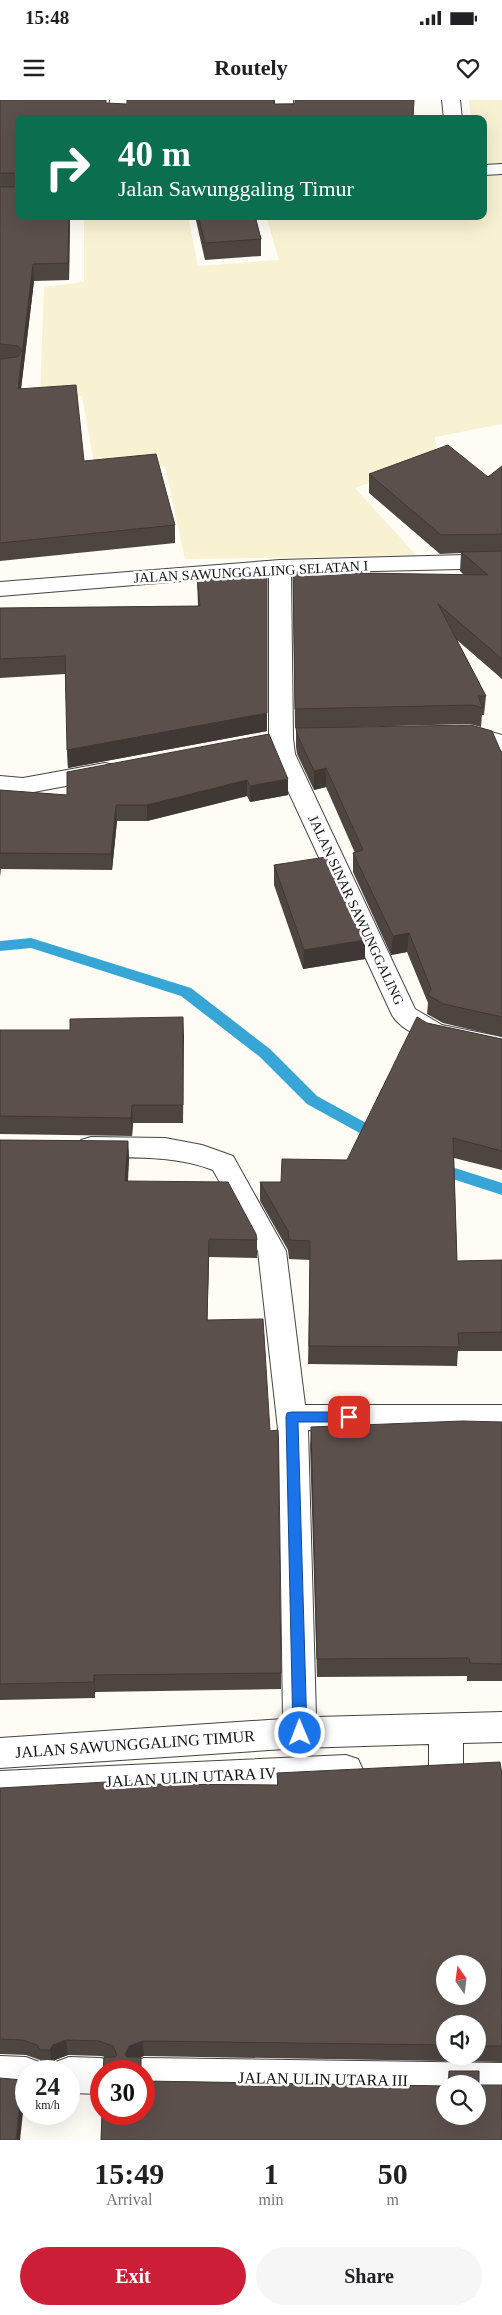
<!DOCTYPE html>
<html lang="en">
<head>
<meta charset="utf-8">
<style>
  body { margin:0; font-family:Georgia,serif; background:#f6f6f6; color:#202124; height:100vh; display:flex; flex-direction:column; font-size:19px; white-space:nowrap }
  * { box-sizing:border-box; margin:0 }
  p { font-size:16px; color:#757577 }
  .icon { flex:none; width:28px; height:28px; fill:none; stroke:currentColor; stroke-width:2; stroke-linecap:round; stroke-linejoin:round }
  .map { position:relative; height:2040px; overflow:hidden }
  .details { display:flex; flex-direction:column; background:#fff; flex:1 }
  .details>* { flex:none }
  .banner { position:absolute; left:15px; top:15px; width:472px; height:105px; border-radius:10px; box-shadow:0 5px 20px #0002; background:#0b6e4f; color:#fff; overflow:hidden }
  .needle { width:32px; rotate:346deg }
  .controls { position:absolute; left:436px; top:1855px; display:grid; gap:10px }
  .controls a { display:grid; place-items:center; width:50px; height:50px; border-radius:50%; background:#fff; box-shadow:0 5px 20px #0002; font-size:25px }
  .speed { position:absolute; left:15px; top:1960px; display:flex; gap:10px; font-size:25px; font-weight:700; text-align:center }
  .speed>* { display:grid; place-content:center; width:65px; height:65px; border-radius:50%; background:#fff; box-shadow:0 5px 20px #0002; line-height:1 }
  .speed small { font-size:12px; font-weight:400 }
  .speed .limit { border:8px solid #d22; background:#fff; color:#111 }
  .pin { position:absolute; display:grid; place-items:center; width:42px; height:42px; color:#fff; margin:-21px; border-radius:10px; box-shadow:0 2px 8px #0006 }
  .me { position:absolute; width:55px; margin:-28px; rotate:359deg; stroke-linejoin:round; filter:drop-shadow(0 0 4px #0008) }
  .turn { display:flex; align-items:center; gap:18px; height:105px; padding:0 20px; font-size:22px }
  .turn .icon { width:65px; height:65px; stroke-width:2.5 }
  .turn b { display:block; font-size:35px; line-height:42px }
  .eta { display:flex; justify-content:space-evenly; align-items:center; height:85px; text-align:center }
  .eta b { font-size:30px; font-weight:800; line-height:35px }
  .action { display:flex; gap:10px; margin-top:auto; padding:10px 20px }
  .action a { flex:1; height:58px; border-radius:30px; background:#cc1e36; color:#fff; font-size:20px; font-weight:800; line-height:58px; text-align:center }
  .action a+a { background:#f6f6f6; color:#202124 }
  .status { display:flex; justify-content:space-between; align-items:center; height:35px; padding:0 25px; background:#fff; direction:ltr }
  .status svg { height:14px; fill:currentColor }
  header { display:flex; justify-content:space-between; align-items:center; height:65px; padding:0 20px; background:#fff; font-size:22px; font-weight:800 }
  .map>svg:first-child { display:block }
  .farmland { fill:#f8f1d2 }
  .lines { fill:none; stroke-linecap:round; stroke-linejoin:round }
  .stream { fill:#37a6d7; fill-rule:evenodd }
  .street-casing { stroke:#444; stroke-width:2 }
  .street { fill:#fff; fill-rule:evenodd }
  .wall { fill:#4e4541; fill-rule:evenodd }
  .shaded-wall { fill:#403835 }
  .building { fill:#5b504c; stroke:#403835; fill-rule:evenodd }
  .route { fill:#1a73e8; stroke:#114b97 }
  .labels { text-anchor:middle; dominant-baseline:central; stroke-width:5; stroke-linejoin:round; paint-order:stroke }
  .street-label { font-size:14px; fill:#111; stroke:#fff }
  .near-street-label { font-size:16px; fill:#111; stroke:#fff }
</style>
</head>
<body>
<div class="status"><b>15:48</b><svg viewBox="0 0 49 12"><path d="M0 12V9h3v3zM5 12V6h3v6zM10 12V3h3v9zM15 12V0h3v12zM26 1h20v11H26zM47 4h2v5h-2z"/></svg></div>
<header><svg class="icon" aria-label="menu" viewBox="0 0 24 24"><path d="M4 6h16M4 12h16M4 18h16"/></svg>Routely<svg class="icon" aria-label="heart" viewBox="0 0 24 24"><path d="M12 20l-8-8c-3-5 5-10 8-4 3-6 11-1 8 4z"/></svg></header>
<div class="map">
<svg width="502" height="2040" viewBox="0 0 502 2040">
  <rect width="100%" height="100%" fill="#fffcf5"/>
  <!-- farmland -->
  <polygon class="farmland" points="469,0 502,0 502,324 435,337 437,358 355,388 417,456 185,459 165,366 95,369 82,296 40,298 44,187 84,182 84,116 188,116 198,166 279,160 266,116 484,116 484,19 471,19"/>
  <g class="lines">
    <!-- stream -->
    <g class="stream">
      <polygon points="31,838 191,888 270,949 317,996 386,1034 389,1038 386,1042 381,1044 376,1042 307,1004 260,957 181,896 31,848 0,851 0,841"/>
      <polygon points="436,1062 502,1083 502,1095 431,1072 428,1068 431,1064"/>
    </g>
    <defs>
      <g id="street">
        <polygon points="110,0 128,0 126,19 108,19"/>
        <rect x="275" y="0" width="18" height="19"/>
        <polygon points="442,0 460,0 462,19 444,19"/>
        <polygon points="502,64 502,74 484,75 484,65"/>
        <path d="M502 454V468L291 473 293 638 295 654 415 909 442 925 502 937V957C472 950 408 943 392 915L271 654 269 638V474L0 496V482L280 460Z"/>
        <polygon points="460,626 470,626 502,635 502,651 469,642 452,639 448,634 452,629"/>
        <polygon points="105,663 114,665 117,671 114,677 23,694 0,692 0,676 23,678"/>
        <path d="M91 1037 165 1038 202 1045 233 1056 286 1151 305 1305H502V1331L308 1330 316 1617 502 1612V1642L463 1643V1665L458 1676 446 1680 434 1676 429 1665V1644L300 1648 0 1668V1638L283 1619 279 1338 258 1151 213 1070C174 1055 132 1058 91 1057L81 1054 77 1047 81 1040Z"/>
        <polygon points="346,1655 358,1659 363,1670 358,1681 346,1685 0,1703 0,1671"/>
        <polygon points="0,1956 26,1957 39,1962 43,1971 26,1971 26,1993 0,1992"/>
        <polygon points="69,1957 101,1958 114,1963 117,1971 101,1971 101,1994 69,1993 69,1971 52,1971 56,1962"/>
        <polygon points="144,1958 502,1963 502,1999 478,1999 478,1984 445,1984 445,1999 144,1994 144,1971 128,1971 131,1963"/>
      </g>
    </defs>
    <!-- street casing -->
    <use href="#street" class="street-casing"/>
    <!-- street -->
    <use href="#street" class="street"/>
  </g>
  <!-- wall -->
  <g class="wall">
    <polygon points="0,0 108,4 274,4 414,0 19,19 70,116 69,180 34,181 21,288 84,361 175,425 175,443 0,461"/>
    <polygon points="195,116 255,116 261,139 261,156 205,160"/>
    <polygon points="502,366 502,579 457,540 486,596 484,615 482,615 481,627 470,624 355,627 502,654 502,937 443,923 427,914 428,903 407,852 391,855 353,772 353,753 355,753 326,687 314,690 297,654 296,647 296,628 295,628 293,491 293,472 464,475 460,471 461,453 440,454 369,393 369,374 488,377"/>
    <polygon points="197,478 267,631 68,668 65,574 0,578 0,508 198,506"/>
    <polygon points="269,634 288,695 250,702 247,696 147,721 117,721 112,770 1,769 0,777 0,690 67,695"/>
    <polygon points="274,765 365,840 365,859 303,869 274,785"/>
    <polygon points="183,917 183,1023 133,1023 132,1036 0,1034 0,930 70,930"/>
    <polygon points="427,923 502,939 502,1070 454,1058 457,1161 502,1160 502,1251 458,1251 457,1266 308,1264 310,1160 289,1159 288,1150 260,1101 260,1082 281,1082 347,1060"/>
    <polygon points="0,1040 128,1041 129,1059 128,1081 257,1140 257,1158 209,1157 207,1220 281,1573 281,1589 95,1592 95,1598 0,1600"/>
    <polygon points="502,1322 502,1581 467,1581 467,1576 317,1577 310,1346 311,1327"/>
    <path d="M277 1673 502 1674V1962L144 1956 140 1957H105L101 1956 68 1955 55 1960 52 1966H43L40 1960 26 1955 0 1954V1688L143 1684 277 1685ZM445 1924H478V1956H445Z"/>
    <polygon points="449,1971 479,1971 479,1985 502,1985 502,2040 101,2040 102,2014 144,2014 144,1981 445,1986 445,2016 478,2016 478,1984 447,1984"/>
  </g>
  <!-- shaded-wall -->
  <g class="shaded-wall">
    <polygon points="69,116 70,116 69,180 68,163"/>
    <polygon points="33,164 34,181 19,306 18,289"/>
    <polygon points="267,613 267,631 68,668 67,650"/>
    <polygon points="326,668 326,687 314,690 314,671"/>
    <polygon points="288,679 288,695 250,702 250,686"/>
    <polygon points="247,680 247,696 147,721 147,705"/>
    <polygon points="116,705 117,721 112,770 111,754"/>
    <polygon points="409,833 407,852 391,855 393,836"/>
    <polygon points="365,840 365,859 303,869 304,850"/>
    <polygon points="183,917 184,936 183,1023"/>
    <polygon points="132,1005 133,1023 132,1036 131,1018"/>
    <polygon points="128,1041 129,1059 126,1099 125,1081"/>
    <polygon points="209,1139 209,1157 207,1237 207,1220"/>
    <polygon points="94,1575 95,1592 95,1598 94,1582"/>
    <polygon points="66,1940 68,1955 55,1960 52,1966 50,1950 53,1945"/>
    <polygon points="143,1941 144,1956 130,1961 125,1955 129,1946"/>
    <polygon points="22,1980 25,1995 20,2040 16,2040"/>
  </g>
  <!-- building -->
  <g class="building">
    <polygon points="0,0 106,0 106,3 127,4 127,0 274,0 274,4 295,4 295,0 414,0 413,19 19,19 19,73 0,73"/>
    <polygon points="0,87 19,87 19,116 69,116 68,163 33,164 18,289 76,285 84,361 156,354 175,425 0,443 0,259 17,257 22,251 18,246 0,244"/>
    <polygon points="198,116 255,116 261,139 205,143"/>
    <polygon points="448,345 488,377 502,366 502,434 441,435 369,374"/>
    <polygon points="502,451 502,559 438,504 486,596 478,596 483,608 472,605 295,609 293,472 488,475 461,452"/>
    <polygon points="267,474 267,613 67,650 65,556 0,559 0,508 200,506 197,478"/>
    <polygon points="471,625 492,631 502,654 502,917 444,904 428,895 431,889 409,833 393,836 353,753 363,750 326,668 314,671 297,634 296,628"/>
    <polygon points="269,634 288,679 250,686 247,680 147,705 116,705 111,754 0,753 0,690 67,695 67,672"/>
    <polygon points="326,757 365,840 304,850 274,765"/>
    <polygon points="183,917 183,1005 132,1005 131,1018 0,1016 0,930 70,930 70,919"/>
    <polygon points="417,917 427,923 502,939 502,1051 453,1038 457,1161 502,1160 502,1232 458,1233 459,1247 309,1246 310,1141 289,1140 288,1131 260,1082 281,1082 282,1059 347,1060"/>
    <polygon points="0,1040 128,1041 125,1081 228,1082 256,1134 257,1140 209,1139 207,1220 263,1219 270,1331 278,1330 281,1573 94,1575 94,1582 0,1584"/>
    <polygon points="462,1321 502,1322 502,1564 470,1563 469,1558 317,1559 311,1327"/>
    <path d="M500 1662 502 1674V1946H478V1924H445V1945L143 1941 129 1946 125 1955 127 1957H141V1971H103L104 1957H115L117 1955 113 1946 99 1941 66 1940 53 1945 50 1950H40L37 1945 23 1940 0 1939V1688L142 1680V1684L278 1685 277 1673ZM445 1864H478V1896H445Z"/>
    <polygon points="449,1971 479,1971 479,1985 502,1985 502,2040 101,2040 102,2014 144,2014 144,1981 445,1986 445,2016 478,2016 478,1984 449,1984"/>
    <polygon points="0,1978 22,1980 16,2040 0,2040"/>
  </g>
  <!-- route -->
  <polygon class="route" points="292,1312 349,1312 354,1314 356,1317 354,1321 349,1322 298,1322 307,1633 305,1637 300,1639 295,1637 293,1633 286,1317 287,1313"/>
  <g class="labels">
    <!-- street labels -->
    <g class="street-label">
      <text transform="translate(251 472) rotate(-3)">JALAN SAWUNGGALING SELATAN I</text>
      <text transform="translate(356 810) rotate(65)">JALAN SINAR SAWUNGGALING</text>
    </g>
    <!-- near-street labels -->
    <g class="near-street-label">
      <text transform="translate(135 1644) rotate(-4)">JALAN SAWUNGGALING TIMUR</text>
      <text transform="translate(191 1677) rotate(-3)">JALAN ULIN UTARA IV</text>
      <text transform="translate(323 1979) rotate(1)">JALAN ULIN UTARA III</text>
    </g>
  </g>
</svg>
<div class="controls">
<a><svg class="needle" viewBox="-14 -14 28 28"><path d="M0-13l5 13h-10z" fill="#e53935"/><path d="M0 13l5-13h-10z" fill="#757577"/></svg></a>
<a><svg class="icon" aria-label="sound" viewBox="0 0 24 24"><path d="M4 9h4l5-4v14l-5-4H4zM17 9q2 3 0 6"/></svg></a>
<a><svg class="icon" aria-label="search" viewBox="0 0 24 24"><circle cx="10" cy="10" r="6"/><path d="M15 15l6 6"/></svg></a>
</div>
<div class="speed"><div>24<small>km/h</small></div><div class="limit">30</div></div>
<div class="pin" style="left:349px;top:1317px;background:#d93025"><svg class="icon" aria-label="arrive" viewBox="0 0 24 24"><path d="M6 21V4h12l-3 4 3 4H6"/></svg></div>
<svg class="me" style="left:300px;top:1633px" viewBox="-20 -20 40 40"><circle r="17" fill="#1a73e8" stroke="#fff" stroke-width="3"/><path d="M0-11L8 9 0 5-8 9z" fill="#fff"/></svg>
<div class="banner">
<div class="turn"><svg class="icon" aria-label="right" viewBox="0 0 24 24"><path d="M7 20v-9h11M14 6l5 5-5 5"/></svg><div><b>40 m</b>Jalan Sawunggaling Timur</div></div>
</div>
</div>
<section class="details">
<div class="eta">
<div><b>15:49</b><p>Arrival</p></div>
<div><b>1</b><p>min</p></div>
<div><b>50</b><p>m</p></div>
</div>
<div class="action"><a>Exit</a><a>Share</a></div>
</section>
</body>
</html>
